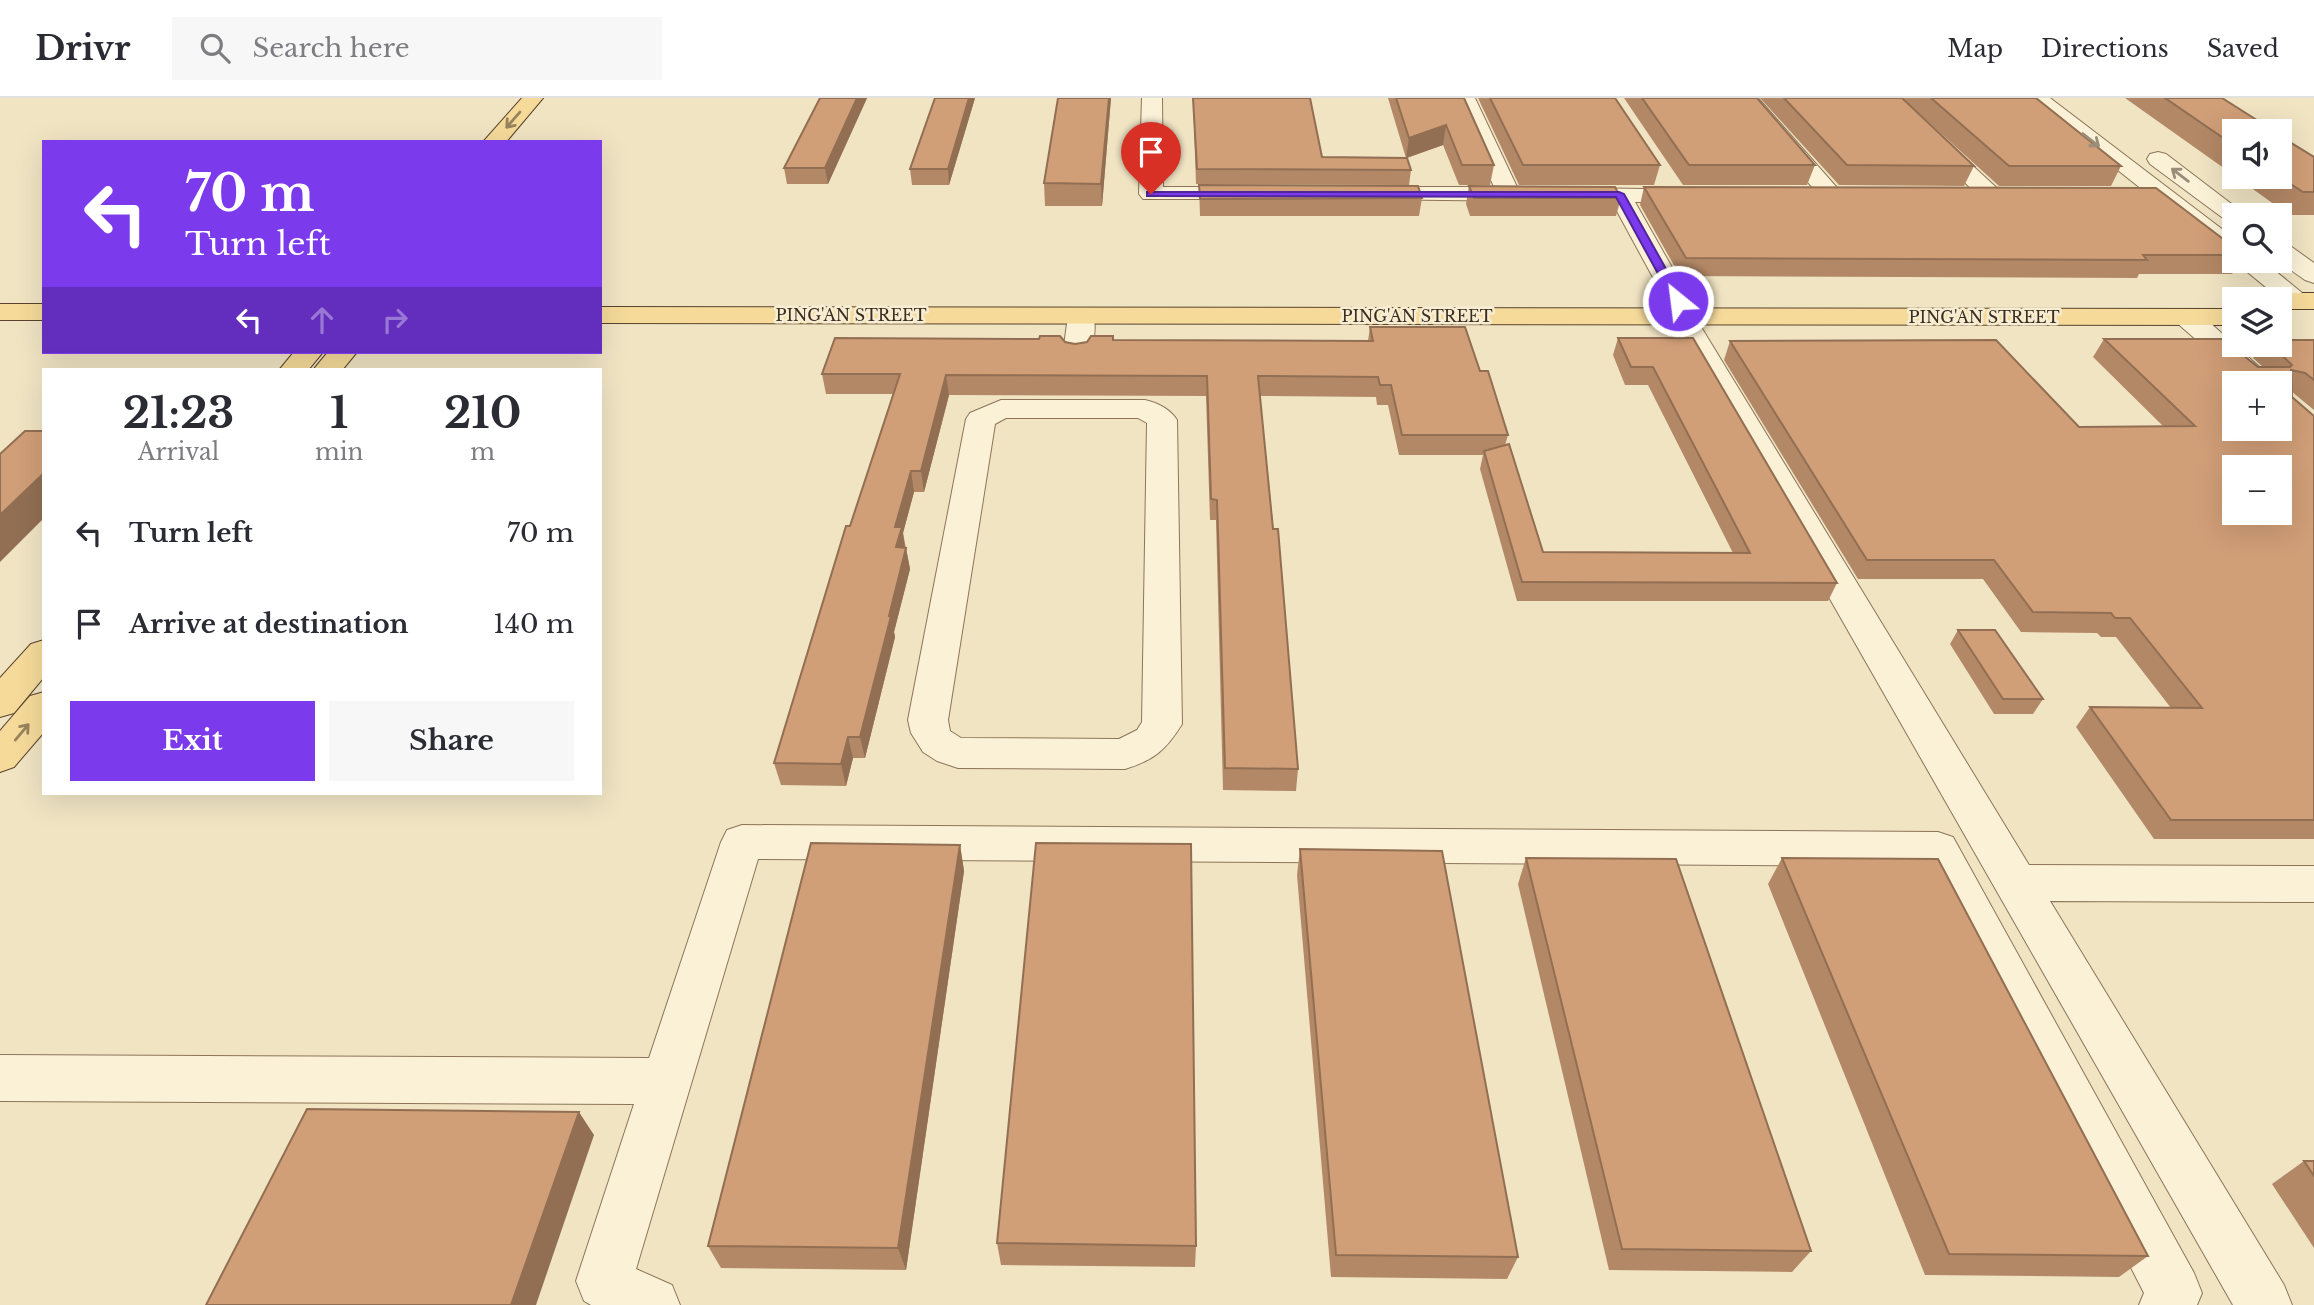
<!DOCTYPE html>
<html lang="en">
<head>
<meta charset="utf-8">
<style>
  body { margin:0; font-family:"Libre Baskerville",serif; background:#f7f7f7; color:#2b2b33; height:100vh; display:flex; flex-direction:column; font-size:26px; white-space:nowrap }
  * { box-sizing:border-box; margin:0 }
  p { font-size:23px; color:#7c7c81 }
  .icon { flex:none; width:38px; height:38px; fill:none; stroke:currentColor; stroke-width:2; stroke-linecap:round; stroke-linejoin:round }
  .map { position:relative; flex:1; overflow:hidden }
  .details { position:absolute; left:42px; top:270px; width:560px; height:427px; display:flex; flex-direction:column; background:#fff; border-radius:0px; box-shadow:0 7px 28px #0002 }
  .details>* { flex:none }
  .hud { position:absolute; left:42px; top:42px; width:560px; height:214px; border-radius:0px; box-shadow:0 7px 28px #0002; background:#7c3aed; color:#fff; overflow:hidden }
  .controls { position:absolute; left:2222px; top:21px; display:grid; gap:14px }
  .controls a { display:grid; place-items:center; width:70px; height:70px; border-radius:0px; background:#fff; box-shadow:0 7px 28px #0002; font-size:35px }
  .pin { position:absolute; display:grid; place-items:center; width:60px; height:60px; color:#fff; margin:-72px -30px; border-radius:50% 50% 50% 0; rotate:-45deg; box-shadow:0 0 7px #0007 }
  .pin .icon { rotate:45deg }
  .me { position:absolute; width:77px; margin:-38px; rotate:331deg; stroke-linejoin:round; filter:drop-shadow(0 0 5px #0008) }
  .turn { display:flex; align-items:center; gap:24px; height:147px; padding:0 28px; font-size:32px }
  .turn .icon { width:91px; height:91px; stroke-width:2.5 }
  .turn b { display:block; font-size:49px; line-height:60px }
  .lanes { display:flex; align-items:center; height:66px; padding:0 28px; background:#0003; justify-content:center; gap:35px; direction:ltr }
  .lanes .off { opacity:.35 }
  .eta { display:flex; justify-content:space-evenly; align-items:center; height:119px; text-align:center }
  .eta b { font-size:42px; font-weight:800; line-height:49px }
  .action { display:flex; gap:14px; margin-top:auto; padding:14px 28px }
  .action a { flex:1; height:80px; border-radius:0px; background:#7c3aed; color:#fff; font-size:28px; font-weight:800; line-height:80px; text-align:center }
  .action a+a { background:#f7f7f7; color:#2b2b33 }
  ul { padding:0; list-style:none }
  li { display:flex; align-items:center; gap:21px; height:91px; padding:0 28px }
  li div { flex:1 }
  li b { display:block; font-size:26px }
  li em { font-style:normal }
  header { display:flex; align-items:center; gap:42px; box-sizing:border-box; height:98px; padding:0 35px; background:#fff; border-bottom:2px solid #e1e1e2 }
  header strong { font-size:33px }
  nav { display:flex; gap:38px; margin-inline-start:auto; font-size:24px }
  .search { width:490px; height:63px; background:#f7f7f7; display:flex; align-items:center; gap:18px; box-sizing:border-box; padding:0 24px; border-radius:0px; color:#7c7c81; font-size:26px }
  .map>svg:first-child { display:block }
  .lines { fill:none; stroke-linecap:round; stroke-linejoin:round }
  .minor-casing { stroke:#8c7559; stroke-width:2 }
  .major-casing { stroke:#59432d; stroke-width:2 }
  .minor { fill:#faf1d7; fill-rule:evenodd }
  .major { fill:#f5da9a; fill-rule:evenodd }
  .wall { fill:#b38866 }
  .shaded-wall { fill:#926f53 }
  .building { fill:#d09e77; stroke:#926f53; stroke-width:2; fill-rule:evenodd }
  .oneway { stroke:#98835c }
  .oneway2 { stroke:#9a8e7a }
  .route { fill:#7c3aed; stroke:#51269a; stroke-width:2 }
  .labels { text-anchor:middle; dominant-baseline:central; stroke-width:5; stroke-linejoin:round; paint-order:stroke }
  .far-street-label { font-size:16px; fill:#3b2c1e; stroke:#f7edd3 }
</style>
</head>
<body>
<header>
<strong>Drivr</strong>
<div class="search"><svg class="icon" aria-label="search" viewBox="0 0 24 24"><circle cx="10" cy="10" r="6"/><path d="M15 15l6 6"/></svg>Search here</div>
<nav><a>Map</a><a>Directions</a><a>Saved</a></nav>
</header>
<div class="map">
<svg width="2314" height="1207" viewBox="0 0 2314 1207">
  <rect width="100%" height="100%" fill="#f0e4c3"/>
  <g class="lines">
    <defs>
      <g id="minor">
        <polygon points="1142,0 1162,0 1163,89 1253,89 1261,91 1265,96 1261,101 1143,101 1139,96"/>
        <polygon points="1455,0 1475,0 1517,89 1702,92 1706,97 1702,102 1694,104 1635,104 1691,203 1687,209 1678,211 1669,209 1612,104 1361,101 1357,96 1361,91 1369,89 1494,89"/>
        <polygon points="1737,0 1758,0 1839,92 1843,97 1839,102 1823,102"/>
        <polygon points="1877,0 1899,0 1999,92 2003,97 1999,102 1983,102"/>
        <polygon points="2027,0 2050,0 2235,141 2235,160 2226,158"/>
        <polygon points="2158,54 2166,56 2246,117 2235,117 2235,125 2227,123 2150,66 2147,61 2150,56"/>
        <polygon points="2280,145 2289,147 2314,165 2314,185 2305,182 2278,163"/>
        <polygon points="2234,163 2263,163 2312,203 2308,209 2299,211 2290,209"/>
        <path d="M1081 210 1091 212C1098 223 1094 251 1087 261L1077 263 1067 261 1063 255 1068 218 1071 212Z"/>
        <polygon points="1682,211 1692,213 1695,219 2029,767 2314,768 2314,804 2050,803 2284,1187 2292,1207 2233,1207 1669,219 1672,213"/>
        <polygon points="2187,211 2197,213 2277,285 2246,285 2177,225 2174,219 2177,213"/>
        <path d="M1001 302H1145C1158 305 1170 311 1177 322L1182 626C1166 652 1154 662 1125 671L958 670 937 663 923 654 911 635 908 622 966 321 970 315ZM1006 320H1138L1147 325 1142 624 1137 632 1119 641 961 640 950 633 948 622 995 326Z"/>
        <polygon points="742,727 1938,734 1953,739 2194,1175 2202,1195 2197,1207 2139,1207 2144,1195 1925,768 758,761 636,1171 672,1187 680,1207 591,1207 584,1203 576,1183 634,1006 0,1003 0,957 649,960 721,744 727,732"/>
      </g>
      <g id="major">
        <polygon points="522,0 543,0 506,44 483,44"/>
        <polygon points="2280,195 2314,195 2314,211 2280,211 2280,201 2268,201 2271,197"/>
        <rect x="0" y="206" width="44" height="16"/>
        <polygon points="600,209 2235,211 2235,227 600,225"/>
        <polygon points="294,254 323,254 309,271 280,271"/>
        <polygon points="328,254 357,254 343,271 314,271"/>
        <polygon points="44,542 44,579 14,615 0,619 0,580 31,546"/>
        <polygon points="44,594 44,634 14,669 0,674 0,633 30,598"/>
      </g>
    </defs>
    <!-- minor casing -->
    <use href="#minor" class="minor-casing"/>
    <!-- major casing -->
    <use href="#major" class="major-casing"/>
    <!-- minor -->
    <use href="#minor" class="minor"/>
    <!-- major -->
    <use href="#major" class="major"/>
  </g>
  <!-- wall -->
  <g class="wall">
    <polygon points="820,0 867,0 828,86 787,86 784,70"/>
    <polygon points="975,0 949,87 912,87 910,71"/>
    <polygon points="1058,0 1111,0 1102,108 1045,108 1044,85"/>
    <polygon points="1193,0 1310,0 1322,59 1406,60 1388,0 1464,0 1494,67 1490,87 1459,87 1443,47 1407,60 1411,72 1409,87 1196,86"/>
    <polygon points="1478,0 1615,0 1660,67 1654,87 1519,87"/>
    <polygon points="1624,0 1757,0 1815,67 1807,87 1683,87"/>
    <polygon points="1760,0 1902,0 1974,68 1964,88 1839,87"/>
    <polygon points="1902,0 2036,0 2121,68 2111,88 1999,88"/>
    <polygon points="2125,0 2222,0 2235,33 2235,78"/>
    <polygon points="2314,59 2314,117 2289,117 2236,79 2280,79"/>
    <polygon points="1199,87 1422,100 1419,118 1200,118"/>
    <polygon points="1469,88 1621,100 1616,118 1470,118 1466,106"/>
    <polygon points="1644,89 2235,150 2235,163 2241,163 2232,176 2139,176 2137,180 1680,178 1640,107"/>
    <polygon points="1370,229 1480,273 1508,337 1505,347 1543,454 1733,455 1648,287 1625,287 1613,257 1618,240 1693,240 1837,485 1828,503 1517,503 1480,371 1483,357 1399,357 1388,307 1377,307 1376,299 1260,298 1298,671 1296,693 1223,692 1216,422 1210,422 1206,298 949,297 924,394 914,394 903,435 910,471 894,534 895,539 865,660 853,660 846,688 781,687 774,665 893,296 826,296 822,276 1065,244 1075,246 1113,242 1368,243"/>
    <polygon points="2104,241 2258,269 2263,269 2253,260 2262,247 2280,247 2314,242 2314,312 2291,293 2292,299 2314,318 2314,741 2154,741 2076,629 2090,609 2171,610 2116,539 2101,539 2097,535 2021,534 1983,481 1858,481 1724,262 1730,243 2079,329 2164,329 2093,259"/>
    <polygon points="1958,532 2043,601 2033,616 1994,616 1950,546"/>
    <polygon points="960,747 964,773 906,1172 721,1170 708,1148"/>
    <polygon points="1300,751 1518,1159 1507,1181 1331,1179 1297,777"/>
    <polygon points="1526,760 1811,1153 1792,1174 1609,1172 1518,786"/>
    <polygon points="1782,760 2148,1158 2119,1179 1925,1177 1768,786"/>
    <polygon points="2304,1063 2314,1063 2314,1150 2272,1086"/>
    <polygon points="997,1145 1196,1148 1195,1169 1001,1167"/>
  </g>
  <!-- shaded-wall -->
  <g class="shaded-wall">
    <polygon points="857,0 867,0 828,86 825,70"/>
    <polygon points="969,0 975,0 949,87 948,71"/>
    <polygon points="1109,0 1111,0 1102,108 1101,86"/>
    <polygon points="1446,27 1443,47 1406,60 1409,40"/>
    <polygon points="946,277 949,297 924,394 921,373"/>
    <polygon points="911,373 914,394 903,435 905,450 896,449 895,429"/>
    <polygon points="44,375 44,420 0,464 0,417"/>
    <polygon points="906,450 910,471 894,534 895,539 865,660 860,639"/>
    <polygon points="848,639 853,660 846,688 841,666"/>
    <polygon points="960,747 964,773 906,1172 898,1150"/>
    <polygon points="579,1014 594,1037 536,1207 511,1207"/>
  </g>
  <!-- building -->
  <g class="building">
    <polygon points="820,0 857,0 825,70 784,70"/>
    <polygon points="935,0 969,0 948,71 910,71"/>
    <polygon points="1058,0 1109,0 1101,86 1044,85"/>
    <polygon points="1193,0 1310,0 1322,59 1407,60 1411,72 1197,71"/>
    <polygon points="1396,0 1464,0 1494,67 1462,67 1446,27 1409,40"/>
    <polygon points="1490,0 1615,0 1660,67 1523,67"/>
    <polygon points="1642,0 1757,0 1815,67 1689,67"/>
    <polygon points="1784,0 1902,0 1974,68 1847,67"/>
    <polygon points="1931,0 2036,0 2121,68 2009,68"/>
    <polygon points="2165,0 2222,0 2274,33 2235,33 2235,48"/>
    <polygon points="2280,38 2314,59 2314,94 2303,94 2280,79"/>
    <polygon points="1199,87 1418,88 1422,100 1200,101"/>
    <polygon points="1469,88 1615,89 1621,100 1474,100"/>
    <polygon points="1644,89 2156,90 2235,150 2235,157 2143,157 2147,162 1686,160"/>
    <polygon points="1370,229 1465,229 1480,273 1488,273 1508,337 1402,337 1391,287 1380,287 1378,279 1258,278 1273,431 1278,431 1298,671 1225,670 1217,402 1211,401 1207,278 946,277 921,373 911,373 895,429 902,429 896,449 906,450 889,518 891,518 860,639 848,639 841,666 774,665 846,428 850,428 900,276 822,276 835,240 1039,241 1040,238 1060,238 1065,244 1075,246 1087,244 1091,238 1113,238 1113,242 1373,243"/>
    <polygon points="1618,240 1693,240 1837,485 1522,484 1484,353 1509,346 1543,454 1750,455 1653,269 1631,269"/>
    <path d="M2104 241H2223L2258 269H2290L2292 267 2271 247H2280V242H2314V282L2305 275 2291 272 2292 299 2314 318V722H2171L2090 609 2202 610 2130 520H2115L2111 515 2033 514 1994 462H1867L1730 243 1996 242 2079 329 2195 328ZM2235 285H2280V331H2235ZM2235 369H2280V415H2235Z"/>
    <polygon points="25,333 44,333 44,375 0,417 0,356"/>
    <polygon points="1958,532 1995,532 2043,601 2003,601"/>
    <polygon points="811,745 960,747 898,1150 708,1148"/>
    <polygon points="1036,745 1191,746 1196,1148 997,1145"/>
    <polygon points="1300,751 1442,753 1518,1159 1336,1157"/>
    <polygon points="1526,760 1676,761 1811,1153 1622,1151"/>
    <polygon points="1782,760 1938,761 2148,1158 1949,1156"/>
    <polygon points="307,1011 579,1014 511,1207 206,1207"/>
    <polygon points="2304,1063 2314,1063 2314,1078"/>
  </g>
  <!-- one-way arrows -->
  <defs><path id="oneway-shaft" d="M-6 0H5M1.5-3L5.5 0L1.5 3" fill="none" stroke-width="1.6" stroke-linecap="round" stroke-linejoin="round" transform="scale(1.75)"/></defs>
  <g class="oneway">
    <use href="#oneway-shaft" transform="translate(513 22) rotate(131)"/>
    <use href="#oneway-shaft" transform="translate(22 634) rotate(-50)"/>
  </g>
  <g class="oneway2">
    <use href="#oneway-shaft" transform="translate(2091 42) rotate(38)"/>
    <use href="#oneway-shaft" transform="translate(2180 77) rotate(-143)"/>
  </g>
  <!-- route -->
  <polygon class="route" points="1147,94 1619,94 1624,96 1684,203 1678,206 1673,203 1616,99 1151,98 1147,98"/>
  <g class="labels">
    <!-- far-street labels -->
    <g class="far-street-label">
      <text x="851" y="217">PING'AN STREET</text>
      <text x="1417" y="218">PING'AN STREET</text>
      <text x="1984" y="219">PING'AN STREET</text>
    </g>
  </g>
</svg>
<div class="controls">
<a><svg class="icon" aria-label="sound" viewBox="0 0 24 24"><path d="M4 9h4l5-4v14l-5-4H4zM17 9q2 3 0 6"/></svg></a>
<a><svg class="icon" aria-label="search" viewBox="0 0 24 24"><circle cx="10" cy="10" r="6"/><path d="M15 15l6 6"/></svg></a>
<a><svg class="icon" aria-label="layers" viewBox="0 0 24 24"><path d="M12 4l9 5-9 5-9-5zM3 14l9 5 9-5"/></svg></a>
<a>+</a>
<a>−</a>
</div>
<div class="pin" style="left:1151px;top:96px;background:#d93025"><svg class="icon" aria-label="arrive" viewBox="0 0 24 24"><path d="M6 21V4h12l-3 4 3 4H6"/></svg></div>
<svg class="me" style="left:1678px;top:203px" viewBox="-20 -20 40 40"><circle r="17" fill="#7c3aed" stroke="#fff" stroke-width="3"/><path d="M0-11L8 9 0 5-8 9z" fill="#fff"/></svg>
<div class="hud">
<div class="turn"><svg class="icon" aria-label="left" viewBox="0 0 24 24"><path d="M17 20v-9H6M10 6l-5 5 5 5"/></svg><div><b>70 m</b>Turn left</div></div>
<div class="lanes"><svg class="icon" aria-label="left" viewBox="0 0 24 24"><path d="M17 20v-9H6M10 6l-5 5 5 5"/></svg><svg class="icon off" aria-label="ahead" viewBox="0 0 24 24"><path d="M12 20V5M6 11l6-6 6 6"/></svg><svg class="icon off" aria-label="right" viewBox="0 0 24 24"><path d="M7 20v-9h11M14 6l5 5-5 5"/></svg></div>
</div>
<section class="details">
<div class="eta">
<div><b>21:23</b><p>Arrival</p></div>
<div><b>1</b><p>min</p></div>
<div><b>210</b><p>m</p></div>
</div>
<ul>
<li><svg class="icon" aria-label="left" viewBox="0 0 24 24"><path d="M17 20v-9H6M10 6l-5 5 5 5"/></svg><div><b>Turn left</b></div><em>70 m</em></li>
<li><svg class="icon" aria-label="arrive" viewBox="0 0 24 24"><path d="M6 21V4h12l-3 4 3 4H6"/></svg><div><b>Arrive at destination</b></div><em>140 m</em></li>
</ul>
<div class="action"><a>Exit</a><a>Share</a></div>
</section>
</div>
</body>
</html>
